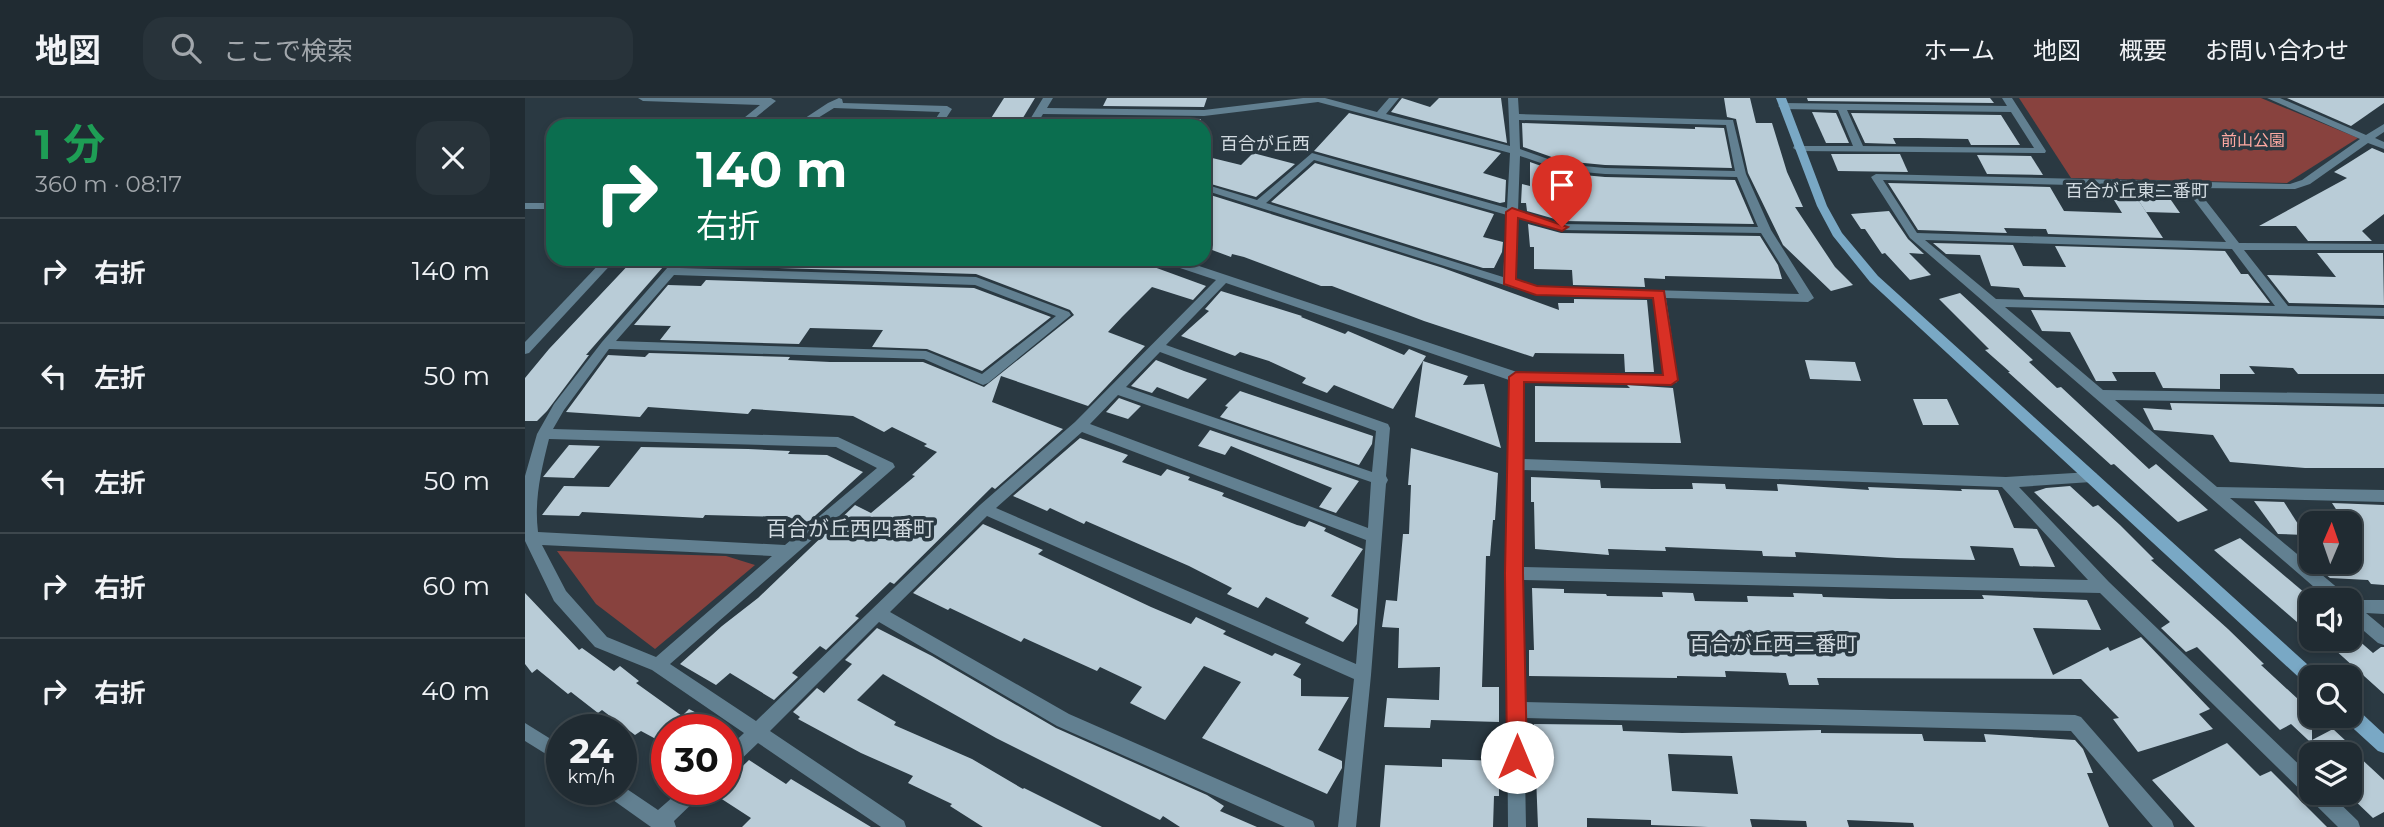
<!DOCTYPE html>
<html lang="ja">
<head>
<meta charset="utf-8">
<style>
  body { margin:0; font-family:Montserrat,"Noto Sans JP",sans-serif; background:#28333a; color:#f1f3f6; height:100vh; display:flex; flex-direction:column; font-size:26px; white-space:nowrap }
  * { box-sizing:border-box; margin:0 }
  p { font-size:23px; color:#a2a7ac }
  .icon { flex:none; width:38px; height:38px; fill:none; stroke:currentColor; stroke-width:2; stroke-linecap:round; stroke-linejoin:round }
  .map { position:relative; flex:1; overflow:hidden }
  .sheet { display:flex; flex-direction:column; background:#202b32; width:525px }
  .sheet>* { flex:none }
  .top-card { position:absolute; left:21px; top:21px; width:665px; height:147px; border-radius:21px; box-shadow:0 4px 10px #0003,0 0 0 2px #3d474d; background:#0b6e4f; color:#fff; overflow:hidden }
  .needle { width:46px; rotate:2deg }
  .tools { position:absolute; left:1774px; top:413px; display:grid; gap:14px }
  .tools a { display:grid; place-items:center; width:63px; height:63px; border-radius:14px; background:#202b32; box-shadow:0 4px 10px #0003,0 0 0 2px #3d474d; font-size:35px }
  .speed { position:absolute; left:21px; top:616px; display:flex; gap:14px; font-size:35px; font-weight:700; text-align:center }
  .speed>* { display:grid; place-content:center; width:91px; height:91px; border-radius:50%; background:#202b32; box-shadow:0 4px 10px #0003,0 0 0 2px #3d474d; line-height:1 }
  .speed small { font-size:18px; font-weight:400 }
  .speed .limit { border:10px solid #d22; background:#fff; color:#111 }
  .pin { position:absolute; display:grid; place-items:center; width:60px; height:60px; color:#fff; margin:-72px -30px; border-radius:50% 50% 50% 0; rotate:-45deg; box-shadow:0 0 7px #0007 }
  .pin .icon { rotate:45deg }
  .me { position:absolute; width:77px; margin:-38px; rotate:0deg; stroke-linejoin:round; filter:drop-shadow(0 0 5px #0008) }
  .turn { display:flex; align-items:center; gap:24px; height:147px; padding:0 35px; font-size:32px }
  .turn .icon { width:91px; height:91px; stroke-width:2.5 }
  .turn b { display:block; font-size:49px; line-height:60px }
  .round { display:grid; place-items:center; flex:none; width:74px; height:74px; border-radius:21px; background:#28333a }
  .summary { display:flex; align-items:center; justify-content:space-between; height:119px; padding:0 35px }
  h1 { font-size:42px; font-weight:700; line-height:52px; color:#1e9e55 }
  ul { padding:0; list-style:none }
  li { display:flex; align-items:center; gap:21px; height:105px; padding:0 35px; border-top:2px solid #3d474d }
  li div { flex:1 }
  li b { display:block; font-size:26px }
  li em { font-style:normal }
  header { display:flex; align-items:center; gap:42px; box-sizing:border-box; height:98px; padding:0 35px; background:#202b32; border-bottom:2px solid #3d474d }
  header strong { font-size:33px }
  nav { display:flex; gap:38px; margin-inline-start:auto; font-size:24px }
  .search { width:490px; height:63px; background:#28333a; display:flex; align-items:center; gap:18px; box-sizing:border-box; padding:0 24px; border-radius:21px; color:#a2a7ac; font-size:26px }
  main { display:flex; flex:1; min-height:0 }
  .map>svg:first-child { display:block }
  .green { fill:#88423e }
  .building { fill:#b9ccd7; fill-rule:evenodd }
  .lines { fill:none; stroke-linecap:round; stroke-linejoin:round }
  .street { fill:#628091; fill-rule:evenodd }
  .secondary { fill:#79a8c5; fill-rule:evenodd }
  .route { fill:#d93025; stroke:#8d1f18; stroke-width:2 }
  .labels { text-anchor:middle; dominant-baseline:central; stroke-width:7; stroke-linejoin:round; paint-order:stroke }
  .far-park-label { font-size:16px; fill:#fea9a2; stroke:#2a3942 }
  .far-quarter-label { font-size:18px; fill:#d1dae0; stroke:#2a3942 }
  .quarter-label { font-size:21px; fill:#d1dae0; stroke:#2a3942 }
</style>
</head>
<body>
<header>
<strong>地図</strong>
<div class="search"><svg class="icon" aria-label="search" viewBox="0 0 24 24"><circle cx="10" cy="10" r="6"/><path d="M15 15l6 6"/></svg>ここで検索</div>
<nav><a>ホーム</a><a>地図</a><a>概要</a><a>お問い合わせ</a></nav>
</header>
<main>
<section class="sheet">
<div class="summary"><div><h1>1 分</h1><p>360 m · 08:17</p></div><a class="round"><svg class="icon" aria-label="close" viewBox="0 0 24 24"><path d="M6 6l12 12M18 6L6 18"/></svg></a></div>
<ul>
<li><svg class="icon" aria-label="right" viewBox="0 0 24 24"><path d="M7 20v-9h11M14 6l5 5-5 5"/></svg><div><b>右折</b></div><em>140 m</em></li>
<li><svg class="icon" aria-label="left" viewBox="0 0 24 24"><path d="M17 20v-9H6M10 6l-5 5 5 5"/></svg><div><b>左折</b></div><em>50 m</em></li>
<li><svg class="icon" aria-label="left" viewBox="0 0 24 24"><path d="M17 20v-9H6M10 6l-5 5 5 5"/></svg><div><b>左折</b></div><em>50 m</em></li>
<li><svg class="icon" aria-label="right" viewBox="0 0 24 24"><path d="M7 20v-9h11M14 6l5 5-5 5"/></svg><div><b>右折</b></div><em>60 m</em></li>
<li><svg class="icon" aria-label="right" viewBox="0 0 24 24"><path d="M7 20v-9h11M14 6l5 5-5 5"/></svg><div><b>右折</b></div><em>40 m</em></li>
</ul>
</section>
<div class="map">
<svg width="1859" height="729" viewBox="0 0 1859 729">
  <rect width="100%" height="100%" fill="#2a3942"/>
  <!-- green -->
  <g class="green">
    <polygon points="1494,0 1736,0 1833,40 1762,85 1546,80"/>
    <polygon points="32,453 201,458 230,467 130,551 71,506"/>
  </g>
  <!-- building -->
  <g class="building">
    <polygon points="479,0 510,0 493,28 461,28"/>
    <polygon points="582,0 682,0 679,9 578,8"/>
    <polygon points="877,0 905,9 914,0 976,0 982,45 866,14"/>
    <polygon points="1199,0 1225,0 1231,25 1247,25 1262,74 1278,109 1270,109 1310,169 1328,187 1306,193 1258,147 1223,75 1211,21 1202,19"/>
    <polygon points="1282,0 1465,0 1469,5 1283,3"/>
    <polygon points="1762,0 1859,0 1859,5 1826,28"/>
    <polygon points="1287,14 1311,15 1324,45 1301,45"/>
    <polygon points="824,15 976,55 958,75 981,82 980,104 975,105 789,53"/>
    <polygon points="1326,15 1476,17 1495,47 1446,47 1443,41 1393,40 1368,40 1371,46 1340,45"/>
    <polygon points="571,19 676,21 673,28 566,27"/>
    <polygon points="997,25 1170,31 1170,29 1199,30 1207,70 1080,67 1038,63 998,49"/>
    <polygon points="1847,50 1859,55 1859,116 1837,133 1847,143 1783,143 1771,128 1734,128 1822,80 1809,74"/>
    <polygon points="728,55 770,66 731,99 679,84 679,58 716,67"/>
    <polygon points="1306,56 1375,56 1383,74 1313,73"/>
    <polygon points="1452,57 1506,58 1518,77 1462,76"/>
    <polygon points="1005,64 1036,75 1080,79 1210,82 1229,126 1037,123 1002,113 1001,105 996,105 997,86 1005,88"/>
    <polygon points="790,65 969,116 958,139 978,144 977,154 969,170 958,170 746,104"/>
    <polygon points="1363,85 1525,89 1539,113 1597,115 1589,102 1614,103 1638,140 1523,136 1521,131 1479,130 1482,135 1393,132"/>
    <polygon points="1606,91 1639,92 1655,115 1621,114"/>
    <polygon points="679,95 918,170 1034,212 1033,205 1049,205 1049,201 1122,202 1129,274 1100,274 1099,256 1010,255 1008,259 899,223 807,188 796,188 719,159 707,156 706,159 679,149"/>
    <polygon points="1364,113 1383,141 1399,156 1384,155 1406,177 1385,182 1360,155 1357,156 1340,131 1336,131 1326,116"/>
    <polygon points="1003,126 1036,135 1235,138 1253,167 1257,181 1140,178 1140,181 1119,180 1120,189 1048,187 1047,172 1009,171 1009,149 1005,149"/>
    <polygon points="1408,145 1488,147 1498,168 1541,169 1530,148 1700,153 1716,176 1723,176 1745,205 1499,199 1494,190 1466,188 1455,157 1421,156"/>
    <polygon points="1792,155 1858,155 1859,207 1764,205 1742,177 1811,179"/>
    <polygon points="109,161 145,161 61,257 64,257 22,313 12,323 0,323 0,280 24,251"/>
    <polygon points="220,161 607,161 681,188 668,202 627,189 597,219 583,234 620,248 563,308 476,278 467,304 538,331 470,391 467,389 369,486 365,484 330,518 334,520 301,552 295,548 267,575 273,579 249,602 205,575 191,587 155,566 197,528 233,500 330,407 346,415 390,378 387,377 412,354 399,348 402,346 367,329 359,334 328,318 227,311 223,316 123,309 115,319 41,314 83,257 120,259 124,255 265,259 263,262 305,264 398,264 459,289 549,217 545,212 451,176 220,169"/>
    <polygon points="181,182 449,190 526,219 457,273 402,251 347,249 358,232 285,230 274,246 135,242 146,228 109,227 143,187 176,188"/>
    <polygon points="696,193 777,218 776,219 820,236 823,233 879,257 884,251 901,258 868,311 809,287 802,295 777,285 781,280 744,263 715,254 710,258 656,238 684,213 680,211"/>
    <polygon points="1435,195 1508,262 1504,264 1532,290 1536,289 1624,371 1631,366 1683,412 1653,424 1589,366 1586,367 1483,274 1485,274 1460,252 1464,251 1414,201"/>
    <polygon points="1506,212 1859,221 1859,276 1773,276 1768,270 1724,268 1730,276 1695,276 1695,291 1638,290 1630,274 1587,274 1592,283 1571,283 1545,234 1517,233"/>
    <polygon points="631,262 659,273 682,281 663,301 632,289 627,295 606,288"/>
    <polygon points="1280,262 1330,264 1336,283 1285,281"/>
    <polygon points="898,263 943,278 938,287 959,286 976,350 890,319"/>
    <polygon points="1102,287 1148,290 1156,345 1010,344 1010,288 1105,290"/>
    <polygon points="715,293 848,338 847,346 834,367 695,319 703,309 700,308"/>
    <polygon points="594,300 616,308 603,321 581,314"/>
    <polygon points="1388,301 1422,301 1434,327 1398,327"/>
    <polygon points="1645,305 1859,309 1859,370 1780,370 1705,364 1688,337 1629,332 1618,310 1647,312"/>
    <polygon points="685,332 834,383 811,415 794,409 807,390 706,348 700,357 673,348"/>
    <polygon points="555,340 603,357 597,364 636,378 642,371 665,379 663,382 699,395 697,398 772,427 780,429 784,423 801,430 799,433 838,451 806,498 833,511 832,526 818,544 780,525 784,520 741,499 733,510 702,496 707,490 664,468 561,423 559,426 525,410 522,413 488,398"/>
    <polygon points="44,347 75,348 49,380 18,379"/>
    <polygon points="116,349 223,351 265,353 263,356 302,357 338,374 280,427 264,419 180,417 178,420 57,414 54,418 17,417 39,388 84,389"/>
    <polygon points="886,350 973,375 970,422 968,422 965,458 961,458 957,589 974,589 974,624 906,622 905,630 859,629 862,600 914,602 915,569 873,570 874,530 857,529 861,502 872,503 878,436 884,436 886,387 883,387"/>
    <polygon points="1006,379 1075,382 1076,390 1127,391 1168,391 1167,385 1200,386 1201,391 1253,393 1252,386 1344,392 1343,389 1437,393 1436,391 1473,392 1489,430 1512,431 1530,469 1495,468 1488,450 1445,448 1450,462 1372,460 1270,454 1271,459 1238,458 1237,453 1140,449 1141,453 1083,451 1084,457 1010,451 1009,404 1006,404"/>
    <polygon points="1545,388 1568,409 1573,407 1595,427 1629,461 1626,462 1703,531 1739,566 1736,567 1787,614 1787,642 1808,631 1835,656 1831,656 1859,682 1859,714 1848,720 1825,698 1825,656 1798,656 1766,626 1755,632 1672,549 1661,554 1636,530 1645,524 1509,394 1521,390"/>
    <polygon points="1729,403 1759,404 1780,437 1753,436"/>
    <polygon points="1807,405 1859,407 1859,487 1846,486 1843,482 1805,480 1795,472 1790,464 1825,464 1825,425 1820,425"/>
    <polygon points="458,426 518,452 513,456 626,509 666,526 671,519 701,533 698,536 747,558 750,555 776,566 768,577 776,581 776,598 824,599 793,652 817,663 817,670 802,696 677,640 716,584 679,568 640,622 605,605 617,589 575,569 572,573 499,540 496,544 425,510 423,512 388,495"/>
    <polygon points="1715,440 1787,501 1787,537 1689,452"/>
    <polygon points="1007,490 1039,491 1039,495 1081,496 1082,498 1138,499 1137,494 1168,495 1170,503 1223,504 1222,498 1269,499 1268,495 1297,496 1298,499 1366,501 1459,501 1457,497 1562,502 1576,532 1508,530 1528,577 1583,549 1585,553 1616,539 1685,611 1674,616 1688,631 1613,654 1588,621 1594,620 1556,581 1292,580 1294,587 1264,587 1261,575 1200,573 1201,579 1152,578 1152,580 1004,578 1004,552 1009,552"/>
    <polygon points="0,495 54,552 57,550 89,573 95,568 114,583 111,585 157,618 164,611 203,632 142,632 142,647 116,633 110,637 77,612 73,615 46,594 43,596 12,571 7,575 0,566"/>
    <polygon points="352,530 407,558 531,630 682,697 699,708 695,713 732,729 655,729 638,718 635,722 471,640 358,576 332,602 371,624 369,627 447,661 498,691 499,690 577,729 458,729 425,708 427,706 383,685 388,678 336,655 273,621 275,619 268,614 292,590 299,595 327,566 320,562"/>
    <polygon points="1798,541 1832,541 1848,555 1856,549 1859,549 1859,596"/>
    <path d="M1009 626 1097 627 1098 633 1157 635 1296 632V635L1397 636 1399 643 1461 644 1459 636 1550 642 1558 651 1568 675H1562L1584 729H1389L1388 725 1322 722 1324 729H1282L1281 723 1225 721 1227 729H1183L1126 727V722L1062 720V729H1013ZM1143 656 1207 658 1213 696 1147 693Z"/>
    <polygon points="1702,645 1735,678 1746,673 1802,729 1670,729 1627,682"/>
    <polygon points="917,661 974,663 974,698 969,698 968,729 855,729 860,667 917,669"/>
    <polygon points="224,662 261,686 266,681 346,729 217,729 226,720 189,696 194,691 201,691 201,684"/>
  </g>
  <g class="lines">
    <!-- street -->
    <g class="street">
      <polygon points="113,0 246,0 251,3 220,28 209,28 235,7 118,3"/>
      <polygon points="314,0 317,1 318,5 422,8 427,11 416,28 406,28 415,14 309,10 280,28 268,28 303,5"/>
      <path d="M518 0H528L522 10 679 12 778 0H800L852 14 864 0H874L861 16 985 48 983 0H993L994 16 1208 22 1221 76 1246 132 1289 200 1283 204 1141 200 1153 282 1151 285 997 284V361L1481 379 1566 374 1571 375 1573 379 1571 383 1566 384 1494 389 1584 484 1787 679V695H1804L1833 723 1835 729H1813L1575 495 997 482 999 604 1550 617 1556 619 1647 723 1649 729H1628L1546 633 999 620 1001 729H983L981 475 984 282 701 185 641 247 863 326 865 330 861 378 863 382 861 386 846 577 831 729H813L829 581 462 418 365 514 544 616 788 723 790 729H760L532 628 354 524 245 633 379 723 381 729H356L233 645 207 670 201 672V652L219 635 127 572 70 549 29 503 0 443V378L12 336 29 306 77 244 150 161H162L155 170 451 179 544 214 546 217 463 285 458 287 399 261 84 251 39 312 28 331 313 339 368 365 370 369 145 566 231 623 455 407 550 324 691 182 637 164 635 161H653L992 274 1139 277 1129 200 1011 197 679 92V86L732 102 787 55 982 110 985 55 793 4 679 18 518 16 511 28H501ZM994 22 1201 27 1210 73 1080 70 1037 66 995 51ZM995 58 1036 72 1080 76 1212 79 1233 129 1037 126 993 113ZM789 62 982 117 978 179 741 105ZM992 120 1036 132 1236 135 1274 196 1012 189 990 182ZM149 177 450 187 531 218 457 276 401 253 91 243ZM635 254 851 333 847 374 601 289ZM593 297 846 384 843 430 565 326ZM557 334 841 442 831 566 471 410ZM24 341 311 349 352 370 260 447 13 434C9 402 16 373 24 341ZM997 372 1477 389 1563 482 997 469ZM17 447 247 458 131 559 82 539 41 493Z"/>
      <path d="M1477 0H1487L1521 53 1520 55 1273 53 1268 50 1269 48H1328L1313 12 1258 11 1253 8 1258 5 1482 8ZM1322 12 1486 14 1509 50 1338 48Z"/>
      <path d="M1742 0H1755L1841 37 1859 26V34L1850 40 1859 44V51L1843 45 1785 86 1770 91 1671 90 1714 145 1859 146V152H1719L1763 208 1859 210V218L1480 209 1578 292 1859 296V306L1590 302 1692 389 1859 392V404L1705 400 1821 497 1823 502H1859V516L1841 515 1859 530V547L1853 545 1825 521V502H1804L1385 140 1346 79 1351 76 1765 86 1777 82 1835 41ZM1358 82 1660 90 1701 144 1392 135ZM1400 142 1707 151 1750 208 1471 201Z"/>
      <rect x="0" y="105" width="28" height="6"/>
      <polygon points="79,161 91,161 4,255 0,256 0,244"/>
      <polygon points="0,625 37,648 37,666 0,643"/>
      <polygon points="96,687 133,712 157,691 179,691 176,697 149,723 151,729 126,729 81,697 78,691 96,691"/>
    </g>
    <!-- secondary -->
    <g class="secondary">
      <polygon points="1251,0 1261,0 1302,108 1317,135 1353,178 1793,576 1795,579 1787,579 1787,588 1781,586 1345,184 1308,138 1292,108"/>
      <polygon points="1825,608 1831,610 1859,636 1859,655 1853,653 1819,622 1817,618 1825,618"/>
    </g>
  </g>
  <!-- route -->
  <polygon class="route" points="987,110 1043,129 1037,133 993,120 991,181 1012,188 1139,193 1153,282 1146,287 999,284 998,475 1002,659 999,665 992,668 985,665 982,659 980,475 984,279 991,274 1138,277 1128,200 1011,197 979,186 981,114"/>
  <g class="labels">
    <!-- far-park labels -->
    <g class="far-park-label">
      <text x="1728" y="42">前山公園</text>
    </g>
    <!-- far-quarter labels -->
    <g class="far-quarter-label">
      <text x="740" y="46">百合が丘西</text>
      <text x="1612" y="93">百合が丘東二番町</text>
    </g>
    <!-- quarter labels -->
    <g class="quarter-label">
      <text x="325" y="430">百合が丘西四番町</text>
      <text x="1248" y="545">百合が丘西三番町</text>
    </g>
  </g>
</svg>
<div class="tools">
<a><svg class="needle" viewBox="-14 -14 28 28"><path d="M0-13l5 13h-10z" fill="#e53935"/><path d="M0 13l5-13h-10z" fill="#a2a7ac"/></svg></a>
<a><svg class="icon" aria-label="sound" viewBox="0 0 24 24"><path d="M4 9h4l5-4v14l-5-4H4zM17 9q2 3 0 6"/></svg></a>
<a><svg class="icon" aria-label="search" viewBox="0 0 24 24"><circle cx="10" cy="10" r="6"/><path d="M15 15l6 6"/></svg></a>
<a><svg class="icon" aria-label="layers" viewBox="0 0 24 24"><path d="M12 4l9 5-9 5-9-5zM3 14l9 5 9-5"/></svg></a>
</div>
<div class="speed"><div>24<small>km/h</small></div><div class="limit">30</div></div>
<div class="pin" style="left:1037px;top:129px;background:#d93025"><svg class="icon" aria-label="arrive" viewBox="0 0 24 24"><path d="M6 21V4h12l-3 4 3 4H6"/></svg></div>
<svg class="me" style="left:992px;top:659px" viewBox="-20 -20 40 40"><circle r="19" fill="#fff"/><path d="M0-13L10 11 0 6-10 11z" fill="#d93025"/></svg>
<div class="top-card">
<div class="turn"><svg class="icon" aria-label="right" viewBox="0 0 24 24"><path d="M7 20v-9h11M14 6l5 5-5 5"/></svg><div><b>140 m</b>右折</div></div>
</div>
</div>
</main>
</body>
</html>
